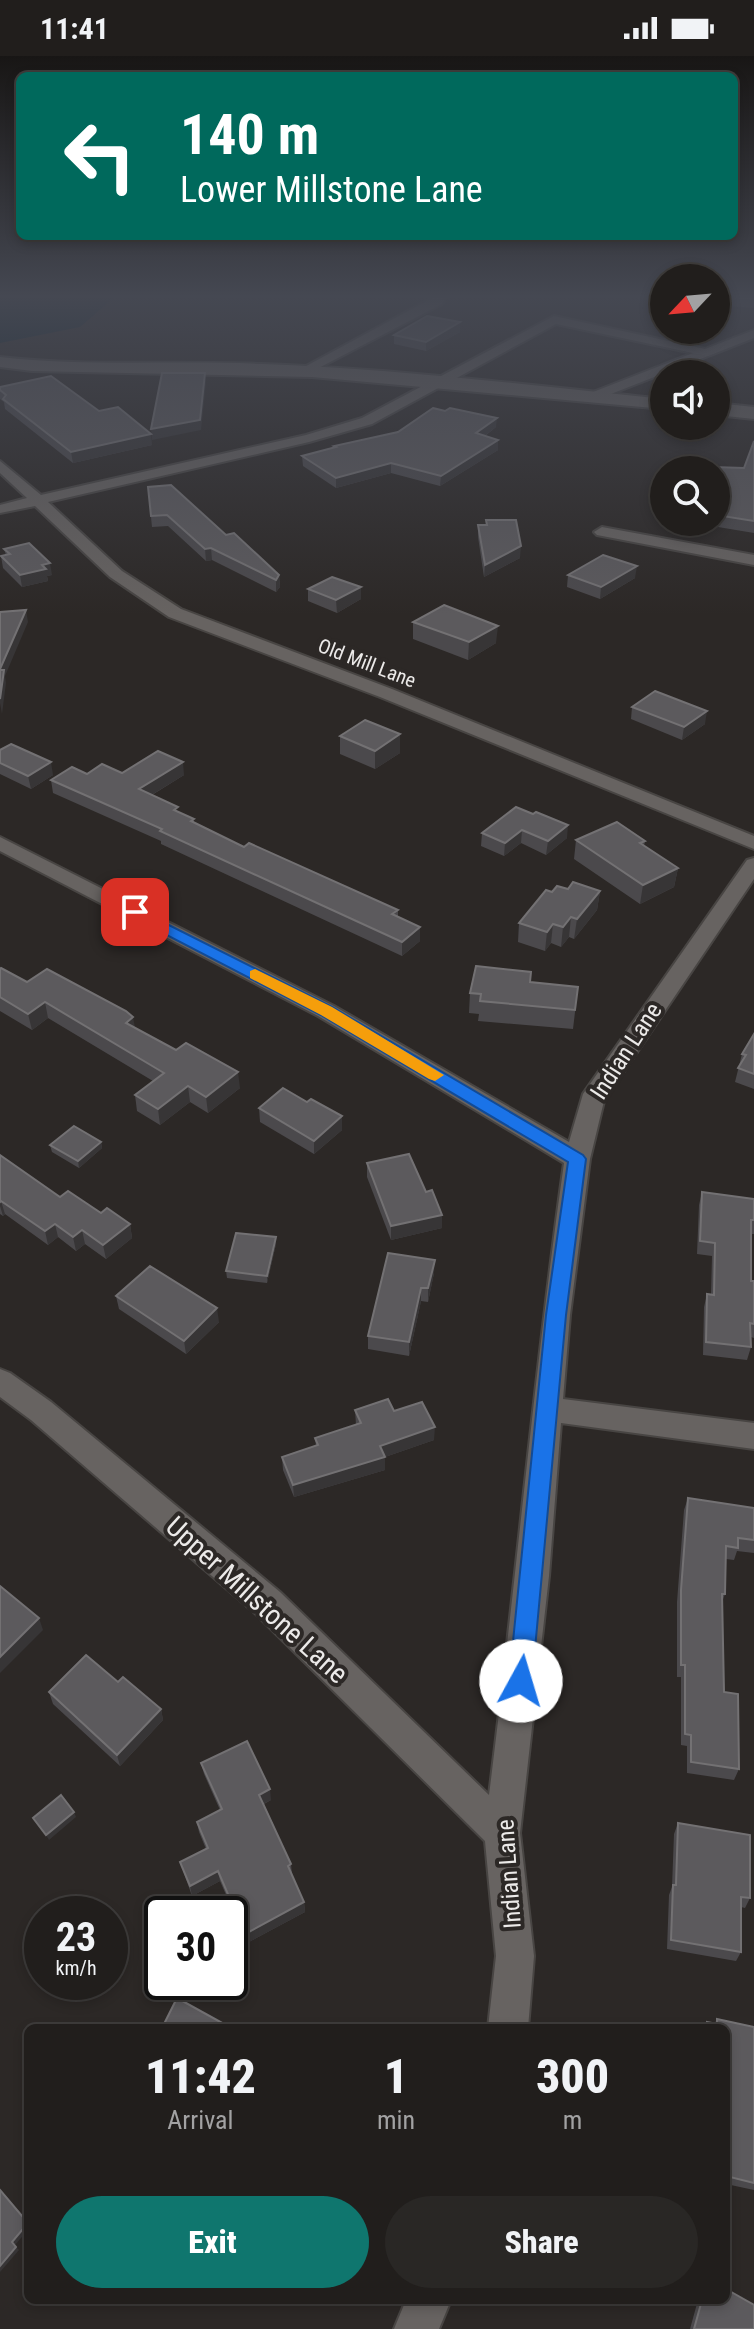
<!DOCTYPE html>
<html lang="en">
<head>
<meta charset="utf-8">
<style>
  body { margin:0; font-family:"Roboto Condensed",sans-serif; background:#292725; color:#f1f3f6; height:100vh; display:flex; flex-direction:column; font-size:30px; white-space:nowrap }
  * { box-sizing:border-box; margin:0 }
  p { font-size:26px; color:#a2a2a3 }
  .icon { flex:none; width:44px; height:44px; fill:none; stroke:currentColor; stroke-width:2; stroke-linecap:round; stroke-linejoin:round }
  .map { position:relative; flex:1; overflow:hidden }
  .panel { position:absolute; left:24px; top:1968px; width:706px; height:280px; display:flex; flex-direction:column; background:#211e1c; border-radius:12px; box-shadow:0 4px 12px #0003,0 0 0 2px #3e3c3b }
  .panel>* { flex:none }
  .guide { position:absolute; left:16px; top:16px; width:722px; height:168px; border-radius:12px; box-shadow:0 4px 12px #0003,0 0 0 2px #3e3c3b; background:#00695c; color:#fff; overflow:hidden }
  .needle { width:52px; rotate:244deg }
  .buttons { position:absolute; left:650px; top:208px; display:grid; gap:16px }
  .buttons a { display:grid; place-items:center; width:80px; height:80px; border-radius:50%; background:#211e1c; box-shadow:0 4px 12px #0003,0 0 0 2px #3e3c3b; font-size:40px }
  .speed { position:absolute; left:24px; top:1840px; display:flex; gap:16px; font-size:40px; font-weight:700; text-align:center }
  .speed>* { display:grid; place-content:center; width:104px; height:104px; border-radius:50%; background:#211e1c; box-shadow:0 4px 12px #0003,0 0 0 2px #3e3c3b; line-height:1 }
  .speed small { font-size:20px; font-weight:400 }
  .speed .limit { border:4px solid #111; border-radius:12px; background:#fff; color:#111 }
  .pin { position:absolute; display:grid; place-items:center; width:68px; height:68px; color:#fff; margin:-34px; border-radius:16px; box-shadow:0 4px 12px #0006 }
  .me { position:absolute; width:88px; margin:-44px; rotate:6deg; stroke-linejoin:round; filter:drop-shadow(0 0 6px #0008) }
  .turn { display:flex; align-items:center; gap:28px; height:168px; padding:0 32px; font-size:36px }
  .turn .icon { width:104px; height:104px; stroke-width:2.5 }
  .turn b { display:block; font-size:56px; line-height:68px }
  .eta { display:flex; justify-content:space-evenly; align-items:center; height:136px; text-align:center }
  .eta b { font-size:48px; font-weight:800; line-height:56px }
  .button { display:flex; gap:16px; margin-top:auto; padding:16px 32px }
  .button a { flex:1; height:92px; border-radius:48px; background:#0f766e; color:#fff; font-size:32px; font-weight:800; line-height:92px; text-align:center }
  .button a+a { background:#292725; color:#f1f3f6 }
  .status { display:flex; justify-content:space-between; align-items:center; height:56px; padding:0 40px; background:#211e1c; direction:ltr }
  .status svg { height:22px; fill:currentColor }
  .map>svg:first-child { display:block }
  .water { fill:#001b28 }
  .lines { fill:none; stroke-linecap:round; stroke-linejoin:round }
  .street-casing { stroke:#484543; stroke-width:4 }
  .secondary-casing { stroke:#484543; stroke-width:4 }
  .street { fill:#676361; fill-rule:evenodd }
  .secondary { fill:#676361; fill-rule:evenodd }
  .wall { fill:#4b494c }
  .shaded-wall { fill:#373536 }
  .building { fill:#5c5a5d; stroke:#737173; stroke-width:2 }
  .route { fill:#1a73e8; stroke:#114b97; stroke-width:2 }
  .slow { fill:#f59e0b }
  .labels { text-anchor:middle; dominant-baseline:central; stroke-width:8; stroke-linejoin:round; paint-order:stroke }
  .far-street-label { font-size:20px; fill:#eceae9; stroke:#2c2826 }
  .street-label { font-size:24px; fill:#eceae9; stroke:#2c2826 }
  .near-street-label { font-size:28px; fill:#eceae9; stroke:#2c2826 }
</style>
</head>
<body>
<div class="status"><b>11:41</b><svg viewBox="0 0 49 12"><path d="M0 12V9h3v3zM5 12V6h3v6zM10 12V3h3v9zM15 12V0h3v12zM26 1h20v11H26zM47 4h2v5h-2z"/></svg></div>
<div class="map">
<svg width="754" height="2273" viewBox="0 0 754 2273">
  <rect width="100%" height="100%" fill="#2c2826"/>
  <!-- water -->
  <polygon class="water" points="0,241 115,241 80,271 0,287"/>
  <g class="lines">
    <defs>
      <g id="street">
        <polygon points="434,241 446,241 442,248 307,318 297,315"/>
        <polygon points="554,260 705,293 754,274 754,282 593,345 588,344 588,338 693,297 556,268 372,368 309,386 48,446 122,515 181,553 392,633 754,780 754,793 380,641 169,561 110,521 35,450 0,457 0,449 27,442 0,417 0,405 41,439 306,379 362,362"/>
        <polygon points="602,471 754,499 754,509 597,479 594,476"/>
        <path d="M0 781 334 950 569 1086 583 1038 747 804 754 802V823L604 1045 590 1103 570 1259 563 1343 754 1367V1393L561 1367 549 1520 520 1777 534 1900 528 1972H488L496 1900 485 1785 256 1558 31 1364 0 1341V1313L10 1317 51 1346 280 1536 489 1739C516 1528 534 1317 564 1107L318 960 0 795Z"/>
        <polygon points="406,2244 451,2244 439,2273 394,2273"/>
      </g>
      <g id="secondary">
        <path d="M0 301C87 311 175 304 262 308 397 313 530 329 664 343V353L312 321 32 315 0 311Z"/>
        <polygon points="716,347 754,351 754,363 716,359"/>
      </g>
    </defs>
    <!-- street casing -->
    <use href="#street" class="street-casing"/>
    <!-- secondary casing -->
    <use href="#secondary" class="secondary-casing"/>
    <!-- street -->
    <use href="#street" class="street"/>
    <!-- secondary -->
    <use href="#secondary" class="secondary"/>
  </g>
  <!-- wall -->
  <g class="wall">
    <polygon points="621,241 664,241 664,245"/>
    <polygon points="716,241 754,241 754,252 716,249"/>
    <polygon points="460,276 426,295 394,288 394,279"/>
    <polygon points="0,331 99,355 152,389 73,407 5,353 4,346 0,343"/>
    <polygon points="496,371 485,380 498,394 440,430 391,417 336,432 303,410 302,400 334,392 334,390"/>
    <polygon points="754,385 754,477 712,470 712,466 716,466 716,414 714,414 714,411 744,412"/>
    <polygon points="148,431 226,479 279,519 280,531 276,536 212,504 206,505 168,470 152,471"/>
    <polygon points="486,464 520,502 484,521 478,481 478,469 486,469"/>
    <polygon points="4,493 52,519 47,520 48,525 22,531 3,512 1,500 6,499"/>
    <polygon points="568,519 635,522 600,543 567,531"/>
    <polygon points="308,533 361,543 337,557 308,545"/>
    <polygon points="413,566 496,587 468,604 413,583"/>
    <polygon points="632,651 705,668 682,684 631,663"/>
    <polygon points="400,678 400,697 375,713 340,698 340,680"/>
    <polygon points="0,694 53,719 31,733 0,718"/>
    <polygon points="122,717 184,719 152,739 179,756 194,763 194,766 244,791 398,854 398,861 420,871 420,885 402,900 161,788 161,785 53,737 51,724"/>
    <polygon points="516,751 567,782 546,799 521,787 504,800 481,790 482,777"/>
    <polygon points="576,784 645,785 644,790 678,812 674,831 640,848 574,803"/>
    <polygon points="568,833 600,835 597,854 574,883 569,881 561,891 551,887 545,895 518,886 519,867 552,836"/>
    <polygon points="0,913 27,926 135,972 240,1032 208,1057 190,1046 160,1069 137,1055 135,1039 153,1025 48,962 32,974 0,955"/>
    <polygon points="530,926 578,931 573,973 478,965 479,958 469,957 470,937"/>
    <polygon points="754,978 754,1033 735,1026 742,998"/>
    <polygon points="259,1052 342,1074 314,1098 260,1066"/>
    <polygon points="101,1086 102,1092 79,1112 52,1096 50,1089"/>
    <polygon points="0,1099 60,1141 130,1168 132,1182 106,1203 85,1188 76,1195 58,1181 48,1189 5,1158 3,1160 0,1158"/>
    <polygon points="367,1107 426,1136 442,1159 442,1172 391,1184 367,1121"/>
    <polygon points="702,1136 754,1143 754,1178 751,1178 751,1225 754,1225 754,1282 751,1281 751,1291 747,1304 703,1299 704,1251 707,1238 711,1239 712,1200 697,1198 699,1149"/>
    <polygon points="276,1181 276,1188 267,1227 227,1222 226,1215"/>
    <polygon points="434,1217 428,1246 421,1245 409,1300 368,1293 368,1280"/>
    <polygon points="116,1240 219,1266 186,1298 119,1253"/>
    <polygon points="355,1354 394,1355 434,1384 385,1401 385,1414 294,1441 283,1414 282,1401 316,1390 315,1382 356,1369"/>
    <polygon points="688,1442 754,1452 754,1497 737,1495 734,1504 726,1503 725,1538 722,1546 724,1636 739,1713 734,1724 687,1717 687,1690 681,1689 681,1621 677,1621 677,1546 684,1454"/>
    <polygon points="118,1626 161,1653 163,1664 120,1710 53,1648 49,1636"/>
    <polygon points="201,1707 271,1744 264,1748 291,1808 292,1819 304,1846 305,1856 247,1887 220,1825 192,1840 180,1806 206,1793 199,1776 197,1766 220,1754 204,1718"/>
    <polygon points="678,1767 750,1842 745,1852 741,1851 741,1896 736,1905 667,1893 669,1839 672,1831 674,1778"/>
    <polygon points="717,1963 754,1971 754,2134 726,2128 726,1972 703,1972 707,1966 715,1967"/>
    <polygon points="698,2244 726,2244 754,2273 690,2273"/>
  </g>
  <!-- shaded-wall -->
  <g class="shaded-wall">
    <polygon points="460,266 460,276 426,295 426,286"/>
    <polygon points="205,317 206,327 201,374 152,384 151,373"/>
    <polygon points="497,362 496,371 475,387 476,377"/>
    <polygon points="151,378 152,389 73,407 71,396"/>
    <polygon points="498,384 498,394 440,430 441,420"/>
    <polygon points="391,407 391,417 336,432 336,422"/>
    <polygon points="521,490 520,502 484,521 485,509"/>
    <polygon points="211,492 212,504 206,505 205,493"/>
    <polygon points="50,507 52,519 47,520 48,525 22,531 20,519"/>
    <polygon points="637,510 635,522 600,543 601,531"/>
    <polygon points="279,519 280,531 276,536 276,524"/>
    <polygon points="361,531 361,543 337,557 336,544"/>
    <polygon points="26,554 28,566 5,620 6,627 2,658 0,647 0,613"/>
    <polygon points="498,570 496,587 468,604 469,586"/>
    <polygon points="707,655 705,668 682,684 684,671"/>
    <polygon points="400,678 400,697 375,713 375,695"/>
    <polygon points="51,706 53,719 31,733 28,720"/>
    <polygon points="183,706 184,719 140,746 139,733"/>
    <polygon points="568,769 567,782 546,799 548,785"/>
    <polygon points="522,774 521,787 504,800 505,787"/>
    <polygon points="678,812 674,831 640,848 643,829"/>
    <polygon points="600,835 597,854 574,883 577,863"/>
    <polygon points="571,861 569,881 561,891 563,871"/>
    <polygon points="553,868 551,887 545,895 547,876"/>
    <polygon points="420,871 420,885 402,900 402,886"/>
    <polygon points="45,946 48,962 32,974 28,958"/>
    <polygon points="133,961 136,977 126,967"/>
    <polygon points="238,1016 240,1032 208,1057 206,1041"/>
    <polygon points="188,1030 190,1046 160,1069 158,1053"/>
    <polygon points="342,1060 342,1074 314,1098 314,1085"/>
    <polygon points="101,1086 102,1092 79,1112 78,1105"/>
    <polygon points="1,1145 5,1158 3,1160 0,1150 0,1146"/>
    <polygon points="442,1159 442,1172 391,1184 391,1170"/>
    <polygon points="55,1168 58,1181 48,1189 45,1175"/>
    <polygon points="130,1168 132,1182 106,1203 103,1189"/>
    <polygon points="82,1174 85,1188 76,1195 73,1181"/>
    <polygon points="276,1181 276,1188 267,1227 267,1220"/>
    <polygon points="435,1204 434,1217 428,1246 428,1232"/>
    <polygon points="421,1232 421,1245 409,1300 409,1286"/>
    <polygon points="217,1252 219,1266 186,1298 184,1285"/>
    <polygon points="435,1371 434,1384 382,1402 385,1401 385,1414 294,1441 293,1429 380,1390"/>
    <polygon points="39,1562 43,1574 0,1617 0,1601"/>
    <polygon points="161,1653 163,1664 120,1710 117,1699"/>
    <polygon points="270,1733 271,1744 261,1749 259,1739"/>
    <polygon points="74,1756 76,1761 49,1784 46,1779"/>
    <polygon points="218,1815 220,1825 192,1840 190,1830"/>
    <polygon points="304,1846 305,1856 247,1887 245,1878"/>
    <polygon points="28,2168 28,2174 15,2189 12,2186"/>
    <polygon points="16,2191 19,2194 0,2216 0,2210"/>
  </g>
  <!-- building -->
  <g class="building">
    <polygon points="731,241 754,241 754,243"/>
    <polygon points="427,260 460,266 426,286 394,279"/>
    <polygon points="162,317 205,317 200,364 151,373"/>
    <polygon points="51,320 99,355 118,351 151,378 71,396 3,343 6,339 0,334 0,331"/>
    <polygon points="433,352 445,355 450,352 497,362 476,377 498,384 441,420 391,407 336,422 302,400 336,391 334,390 398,376"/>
    <polygon points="754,385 754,465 716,459 716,414 715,414 714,411 744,412"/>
    <polygon points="171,429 226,479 234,477 279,519 276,524 211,492 205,493 167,459 151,460 148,431"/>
    <polygon points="486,464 516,464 521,490 485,509 478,469 487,469"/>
    <polygon points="29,487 50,507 42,509 46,513 20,519 1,500 10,498 4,493"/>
    <polygon points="603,499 637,510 601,531 568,519"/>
    <polygon points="332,521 361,531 336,544 308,533"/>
    <polygon points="444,549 498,570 469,586 413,566"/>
    <polygon points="26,554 0,613 0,556"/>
    <polygon points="0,614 4,614 0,643"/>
    <polygon points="655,635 707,655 684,671 632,651"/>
    <polygon points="365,664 400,678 375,695 340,680"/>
    <polygon points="11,688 51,706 28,720 0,707 0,694"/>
    <polygon points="158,695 183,706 139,733 178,751 174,754 194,763 191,765 244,791 249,787 398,854 392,858 420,871 402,886 160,775 162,773 51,724 72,711 87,718 102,708 122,717"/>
    <polygon points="516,751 533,758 536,756 568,769 548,785 522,774 505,787 482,777"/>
    <polygon points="617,766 645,785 640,787 678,812 643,829 576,784"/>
    <polygon points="573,826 600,835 577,863 571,861 563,871 553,868 547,876 519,867 546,834 552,836 557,830 568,833"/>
    <polygon points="476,910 531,916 530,926 578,931 575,954 480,945 481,938 470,937"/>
    <polygon points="1,912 27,926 47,913 126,955 133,961 126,967 176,994 186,987 238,1016 206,1041 188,1030 158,1053 135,1039 164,1017 45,946 28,958 0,941 0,913"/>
    <polygon points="754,978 754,1018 738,1012 746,999 742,998"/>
    <polygon points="283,1032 307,1046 311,1043 342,1060 314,1085 259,1052"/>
    <polygon points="74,1070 101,1086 78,1105 50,1089"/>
    <polygon points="409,1098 426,1136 432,1134 442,1159 391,1170 367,1107"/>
    <polygon points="0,1099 60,1141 68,1135 101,1157 107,1152 130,1168 103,1189 82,1174 73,1181 55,1168 45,1175 1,1145 0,1146"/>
    <polygon points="702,1136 754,1143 754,1164 751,1164 751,1225 754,1225 754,1268 750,1267 751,1291 706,1286 707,1238 714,1239 715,1187 700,1185"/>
    <polygon points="236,1177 276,1181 267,1220 226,1215"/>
    <polygon points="388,1197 435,1204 428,1232 421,1232 409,1286 368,1280"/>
    <polygon points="150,1210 217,1252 184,1285 116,1240"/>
    <polygon points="388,1343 394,1355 422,1346 435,1371 380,1390 385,1401 293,1429 282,1401 318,1389 315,1382 361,1367 355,1354"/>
    <polygon points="688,1442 754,1452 754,1484 738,1482 738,1492 726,1490 725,1538 722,1538 724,1636 738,1638 739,1713 691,1706 691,1679 685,1678 685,1609 681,1609 681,1534"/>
    <polygon points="0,1530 39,1562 0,1601"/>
    <polygon points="86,1599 118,1626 123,1621 161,1653 117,1699 49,1636"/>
    <polygon points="247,1685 270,1733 259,1739 291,1808 288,1810 304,1846 245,1878 218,1815 190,1830 180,1806 208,1792 197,1766 222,1753 201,1707"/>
    <polygon points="61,1739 74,1756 46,1779 33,1762"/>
    <polygon points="678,1767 750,1779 750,1842 741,1841 741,1896 671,1884 673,1829 676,1829"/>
    <polygon points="177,1942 226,1969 225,1972 162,1972"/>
    <polygon points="717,1963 754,1971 754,2127 726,2120 726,1972 707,1972 707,1966 717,1968"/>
    <polygon points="0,2134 28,2167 12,2186 16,2191 0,2210"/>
    <polygon points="726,2233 754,2249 754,2273 694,2273 702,2244 726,2244"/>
  </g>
  <!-- sky -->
  <linearGradient id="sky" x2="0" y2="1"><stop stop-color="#181615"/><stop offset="0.43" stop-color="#454852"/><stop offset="1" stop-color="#454852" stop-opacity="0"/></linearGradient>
  <rect width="754" height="559" fill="url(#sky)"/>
  <!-- route -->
  <polygon class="route" points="135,852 332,951 583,1099 586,1103 566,1259 532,1625 529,1633 521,1636 512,1633 509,1625 546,1259 568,1106 321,959 130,860 128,856"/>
  <!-- slow -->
  <polygon class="slow" points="255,913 332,951 444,1019 435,1025 429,1023 321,959 250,922 250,915"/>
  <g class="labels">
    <!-- far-street labels -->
    <g class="far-street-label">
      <text transform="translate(367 607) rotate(21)">Old Mill Lane</text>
    </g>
    <!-- street labels -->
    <g class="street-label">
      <text transform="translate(626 995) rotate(-57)">Indian Lane</text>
      <text transform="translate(509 1818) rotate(-94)">Indian Lane</text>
    </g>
    <!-- near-street labels -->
    <g class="near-street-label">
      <text transform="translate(257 1544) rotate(42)">Upper Millstone Lane</text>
    </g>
  </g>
</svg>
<div class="buttons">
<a><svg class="needle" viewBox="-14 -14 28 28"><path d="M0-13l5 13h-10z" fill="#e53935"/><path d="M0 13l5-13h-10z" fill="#a2a2a3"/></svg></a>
<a><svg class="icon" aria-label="sound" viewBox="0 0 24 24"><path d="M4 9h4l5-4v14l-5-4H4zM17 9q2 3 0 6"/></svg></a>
<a><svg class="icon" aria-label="search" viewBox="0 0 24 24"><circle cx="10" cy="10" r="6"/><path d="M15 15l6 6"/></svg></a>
</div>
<div class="speed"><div>23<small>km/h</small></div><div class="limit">30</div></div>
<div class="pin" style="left:135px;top:856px;background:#d93025"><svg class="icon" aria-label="arrive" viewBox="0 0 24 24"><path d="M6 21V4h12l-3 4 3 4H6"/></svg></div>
<svg class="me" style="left:521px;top:1625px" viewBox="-20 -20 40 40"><circle r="19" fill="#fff"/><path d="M0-13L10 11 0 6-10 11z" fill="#1a73e8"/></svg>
<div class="guide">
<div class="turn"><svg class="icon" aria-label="left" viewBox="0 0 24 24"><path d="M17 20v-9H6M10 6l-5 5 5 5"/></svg><div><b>140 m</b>Lower Millstone Lane</div></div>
</div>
<section class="panel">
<div class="eta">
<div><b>11:42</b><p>Arrival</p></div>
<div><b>1</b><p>min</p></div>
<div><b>300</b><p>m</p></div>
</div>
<div class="button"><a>Exit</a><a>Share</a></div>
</section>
</div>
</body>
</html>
